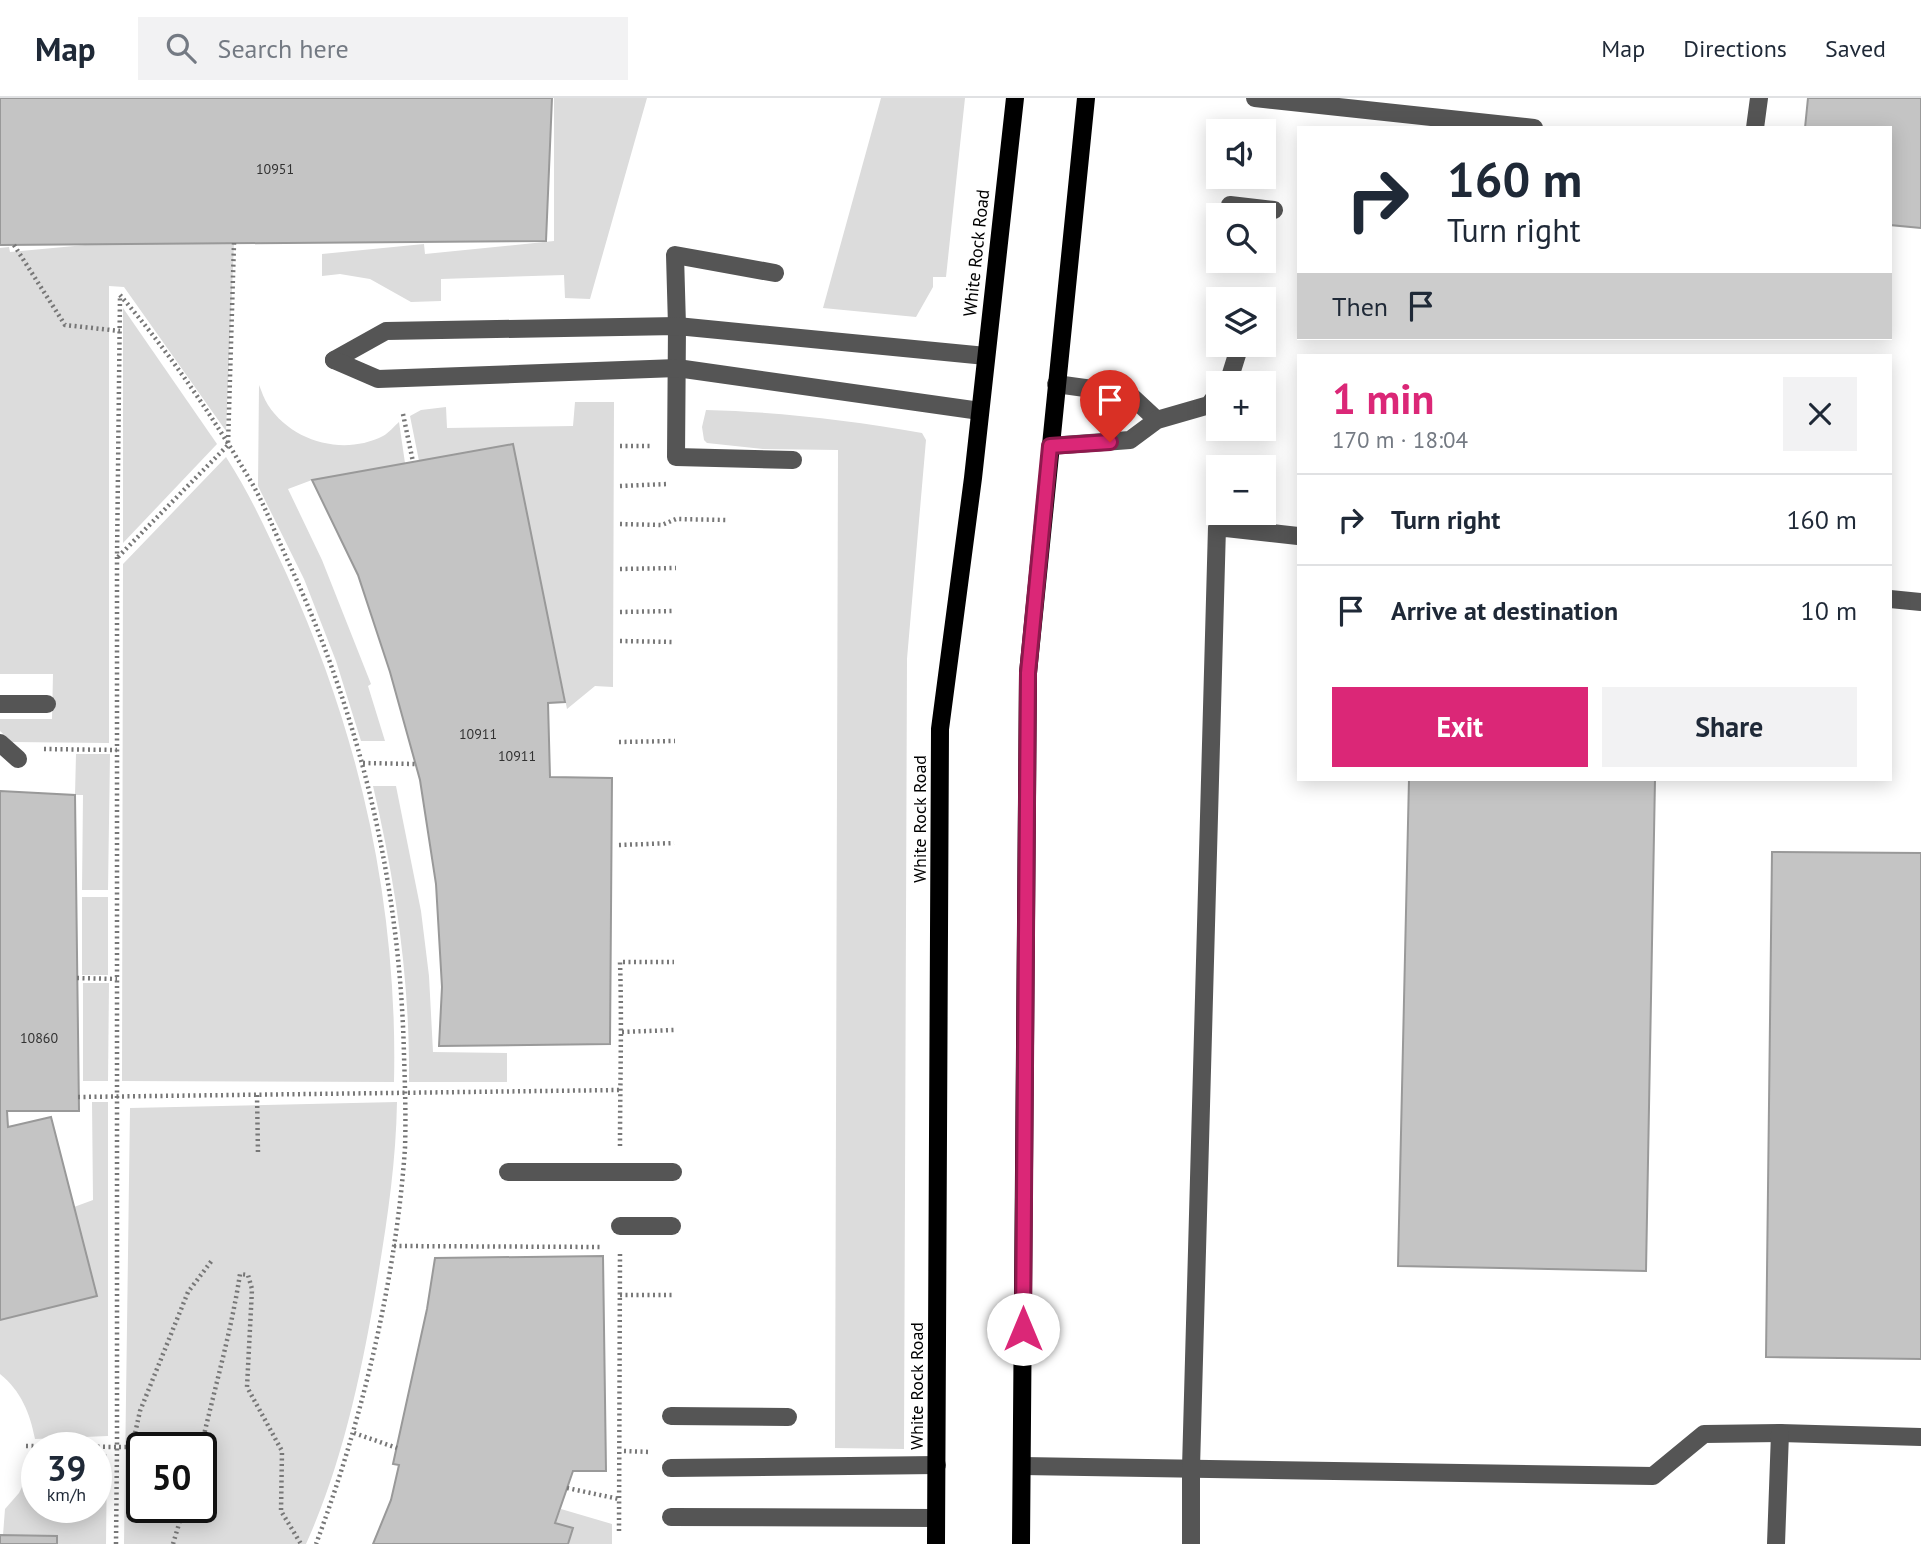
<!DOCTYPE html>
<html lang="en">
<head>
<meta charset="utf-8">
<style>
  body { margin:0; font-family:"PT Sans",sans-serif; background:#f2f2f3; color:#1f2937; height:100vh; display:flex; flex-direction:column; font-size:26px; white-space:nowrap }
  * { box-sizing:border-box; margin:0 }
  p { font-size:23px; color:#747a83 }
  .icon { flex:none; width:38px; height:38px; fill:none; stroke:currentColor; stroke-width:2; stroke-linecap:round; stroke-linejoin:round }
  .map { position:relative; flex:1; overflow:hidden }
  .details { position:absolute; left:1297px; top:256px; width:595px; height:427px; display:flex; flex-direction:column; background:#fff; border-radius:0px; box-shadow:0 4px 18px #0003 }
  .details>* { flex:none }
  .banner { position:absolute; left:1297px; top:28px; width:595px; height:214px; border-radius:0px; box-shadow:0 4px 18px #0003; background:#fff; color:#1f2937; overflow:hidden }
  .fabs { position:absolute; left:1206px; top:21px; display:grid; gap:14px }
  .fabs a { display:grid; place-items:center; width:70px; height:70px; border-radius:0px; background:#fff; box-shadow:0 4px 18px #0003; font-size:35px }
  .speed { position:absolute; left:21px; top:1334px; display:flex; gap:14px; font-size:35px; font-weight:700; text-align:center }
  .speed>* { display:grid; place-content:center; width:91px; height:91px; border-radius:50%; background:#fff; box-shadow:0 4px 18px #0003; line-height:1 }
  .speed small { font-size:18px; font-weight:400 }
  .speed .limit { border:4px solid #111; border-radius:10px; background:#fff; color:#111 }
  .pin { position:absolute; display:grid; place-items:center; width:60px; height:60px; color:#fff; margin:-72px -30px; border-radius:50% 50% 50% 0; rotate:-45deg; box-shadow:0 0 7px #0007 }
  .pin .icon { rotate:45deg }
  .me { position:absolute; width:77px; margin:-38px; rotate:0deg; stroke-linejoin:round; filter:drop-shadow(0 0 5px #0008) }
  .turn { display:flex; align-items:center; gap:24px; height:147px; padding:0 35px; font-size:32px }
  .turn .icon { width:91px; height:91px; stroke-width:2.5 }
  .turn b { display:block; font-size:49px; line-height:60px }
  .then { display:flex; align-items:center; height:66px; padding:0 35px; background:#0003; gap:14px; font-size:26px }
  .round { display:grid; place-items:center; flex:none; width:74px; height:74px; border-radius:0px; background:#f2f2f3 }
  .head { display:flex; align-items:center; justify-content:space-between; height:119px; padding:0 35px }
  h1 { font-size:42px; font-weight:600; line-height:52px; color:#db2777 }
  .primary-button { display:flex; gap:14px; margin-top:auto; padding:14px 35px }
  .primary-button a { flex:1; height:80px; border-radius:0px; background:#db2777; color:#fff; font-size:28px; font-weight:600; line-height:80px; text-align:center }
  .primary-button a+a { background:#f2f2f3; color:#1f2937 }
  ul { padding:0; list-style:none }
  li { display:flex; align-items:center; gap:21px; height:91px; padding:0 35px; border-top:2px solid #e0e1e3 }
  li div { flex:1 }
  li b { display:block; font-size:26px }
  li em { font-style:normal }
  header { display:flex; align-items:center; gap:42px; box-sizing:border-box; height:98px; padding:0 35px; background:#fff; border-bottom:2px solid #e0e1e3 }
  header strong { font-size:33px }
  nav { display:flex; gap:38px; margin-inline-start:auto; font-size:24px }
  .search { width:490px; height:63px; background:#f2f2f3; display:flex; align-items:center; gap:18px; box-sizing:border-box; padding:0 24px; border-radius:0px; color:#747a83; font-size:26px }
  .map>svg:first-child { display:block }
  .green { fill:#dcdcdc; fill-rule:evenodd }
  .building { fill:#c4c4c4; stroke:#999; stroke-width:2 }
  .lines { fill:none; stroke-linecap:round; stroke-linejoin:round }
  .path { stroke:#777; stroke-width:4.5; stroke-dasharray:2 3.5; stroke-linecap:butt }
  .minor { stroke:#555; stroke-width:18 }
  .major { stroke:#000; stroke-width:18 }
  .route-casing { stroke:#8e194d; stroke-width:18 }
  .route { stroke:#db2777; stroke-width:12 }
  .labels { text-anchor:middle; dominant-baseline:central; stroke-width:5; stroke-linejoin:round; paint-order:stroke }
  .number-label { font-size:14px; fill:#313131 }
  .street-label { font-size:18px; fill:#000; stroke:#fff }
</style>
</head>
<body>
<header>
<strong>Map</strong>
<div class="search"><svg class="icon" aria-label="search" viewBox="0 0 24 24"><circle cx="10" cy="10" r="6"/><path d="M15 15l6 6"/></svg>Search here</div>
<nav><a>Map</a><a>Directions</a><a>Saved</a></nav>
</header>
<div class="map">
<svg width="1921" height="1446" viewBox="0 0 1921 1446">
  <rect width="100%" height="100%" fill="#fff"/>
  <!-- green -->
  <g class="green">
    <polygon points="554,0 647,0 590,201 565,200 564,177 441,181 441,203 411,204 370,181 340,176 322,178 322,156 424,146 425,156 554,143"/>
    <polygon points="881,0 965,0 946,179 933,179 933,189 916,219 823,210"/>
    <polygon points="234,145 226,333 124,189 109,188 109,645 12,644 0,633 0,621 52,621 53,576 0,576 0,150 9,149 10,154 96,146"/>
    <polygon points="123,210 217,346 123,445"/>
    <path d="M259 287C262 294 264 301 268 307 292 344 344 358 383 338 389 335 394 328 399 324L405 365 312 382 288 391 322 462 371 586 368 588 385 643H361L336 563 304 481 258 388Z"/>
    <polygon points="575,304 614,304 613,589 595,588 567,611 513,347 419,363 410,318 421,312 446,309 447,330 573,328"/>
    <path d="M706 312C781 314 848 322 922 335L926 342 907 561 904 1351 835 1350 838 352 763 351 707 345 704 342 702 329Z"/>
    <path d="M226 359C250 396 268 436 287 477 360 637 398 807 394 984L122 983 123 466Z"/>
    <polygon points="76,656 110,656 108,792 82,792 83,697 75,697"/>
    <path d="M373 688H396L421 813 429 878 433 954 507 955V984H409C410 883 396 786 373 688Z"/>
    <rect x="82" y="799" width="26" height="78"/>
    <polygon points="83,885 109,885 108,983 83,983"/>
    <path d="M92 1004H108V1338L35 1341C30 1315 21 1293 0 1276V1222L96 1198 74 1109 93 1102Z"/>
    <path d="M397 1004C396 1065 387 1124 377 1184 362 1273 343 1364 306 1446H124L130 1010ZM142 1349H201V1409H142Z"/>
    <polygon points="33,1355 37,1355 37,1409 96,1409 96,1356 107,1356 106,1446 57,1446 56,1438 3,1437 5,1411 19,1395 30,1373"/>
    <polygon points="561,1411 612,1426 612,1446 568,1446 573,1430 555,1425"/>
  </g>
  <!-- building -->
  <g class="building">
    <polygon points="0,0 552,0 546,143 0,147"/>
    <polygon points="1808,0 1921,0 1921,130 1890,127 1890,30 1805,30"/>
    <polygon points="513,346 565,604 548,605 550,679 612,680 610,946 439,948 442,889 436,786 420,682 390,574 358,477 312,382"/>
    <polygon points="1409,681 1655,681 1646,1173 1398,1168"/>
    <polygon points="0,693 75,697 79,1013 7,1013 8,1029 51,1019 97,1198 0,1222"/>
    <polygon points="1772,754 1921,755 1921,1261 1766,1259"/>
    <polygon points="603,1158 606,1373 573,1373 555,1425 573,1430 568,1446 373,1446 391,1402 399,1367 393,1366 427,1211 435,1160"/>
    <polygon points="0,1437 57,1438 57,1446 0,1446"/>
  </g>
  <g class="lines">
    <!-- path -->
    <g class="path">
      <polyline points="14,147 65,227 120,233"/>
      <path d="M120 197C169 254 212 317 250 382 265 407 275 435 287 461 360 617 400 784 404 957 405 988 406 1019 405 1050 396 1181 362 1323 316 1446"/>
      <polyline points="403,316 413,364"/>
      <polyline points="620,348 650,348"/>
      <polyline points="620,388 668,386"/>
      <polyline points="620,426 662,427 676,421 726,422"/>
      <polyline points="118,459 228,347 234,145"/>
      <polyline points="620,471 676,470"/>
      <polyline points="620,514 675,513"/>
      <polyline points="620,543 675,544"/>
      <polyline points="619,644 675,643"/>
      <polyline points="44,651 117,652"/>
      <polyline points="363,665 415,666"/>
      <polyline points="619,747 674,745"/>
      <polyline points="77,880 117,881"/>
      <polyline points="622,934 674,932"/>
      <polyline points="257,997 258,1056"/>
      <polyline points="78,999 620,992"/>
      <path d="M620 1048C620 986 622 926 620 864H674"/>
      <polyline points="394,1148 603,1149"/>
      <polyline points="620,1197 672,1197"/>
      <polyline points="354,1335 397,1350"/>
      <polyline points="26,1348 117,1349 117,460 120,199"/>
      <path d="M201 1350C214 1292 231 1235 240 1176L248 1177 252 1191 247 1289 282 1353 281 1413 301 1446"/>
      <polyline points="624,1353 651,1354"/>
      <polyline points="567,1390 619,1401"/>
      <polyline points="619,1433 620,1154"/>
      <polyline points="116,1446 117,1349 132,1349 140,1313 188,1194 213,1161"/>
      <polyline points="173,1446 184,1409"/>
    </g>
    <!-- minor -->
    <g class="minor">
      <polyline points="1255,0 1534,30"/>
      <polyline points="1755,30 1759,0"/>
      <polyline points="1230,107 1274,112"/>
      <polyline points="775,175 675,157 677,228 676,359 793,362"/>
      <polyline points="334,262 386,233 677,228 986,258"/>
      <polyline points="334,262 378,281 677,270 980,313"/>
      <polyline points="1225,285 1230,279 1240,247"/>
      <polyline points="1056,286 1129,296 1157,322"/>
      <polyline points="1050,348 1130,342 1157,322 1209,307 1218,295"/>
      <polyline points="1890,501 1921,504"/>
      <polyline points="0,606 47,606"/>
      <polyline points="0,645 18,661"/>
      <polyline points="508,1074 673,1074"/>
      <polyline points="620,1128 672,1128"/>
      <polyline points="671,1318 788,1319"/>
      <polyline points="1022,1368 1653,1378 1704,1336 1780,1335 1921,1339"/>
      <polyline points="671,1370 937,1367"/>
      <polyline points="671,1419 936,1420"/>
      <polyline points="1191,1446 1191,1370 1217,429 1298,438"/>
      <polyline points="1776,1446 1780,1335"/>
    </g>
    <!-- major -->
    <g class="major">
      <polyline points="936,1446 940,631 973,380 1015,0"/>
      <polyline points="1021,1446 1028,575 1086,0"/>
    </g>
  </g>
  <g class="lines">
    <defs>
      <polyline id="route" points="1023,1231 1028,575 1050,348 1110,344"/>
    </defs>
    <!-- route casing -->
    <use href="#route" class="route-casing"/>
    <!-- route -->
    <use href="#route" class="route"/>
  </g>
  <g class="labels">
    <!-- number labels -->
    <g class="number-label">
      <text x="275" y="71">10951</text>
      <text x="478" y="636">10911</text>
      <text x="517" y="658">10911</text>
      <text x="39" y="940">10860</text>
    </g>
    <!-- street labels -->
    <g class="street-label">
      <text transform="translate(976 155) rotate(-84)">White Rock Road</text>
      <text transform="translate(919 721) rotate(-90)">White Rock Road</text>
      <text transform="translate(916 1288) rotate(-90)">White Rock Road</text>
    </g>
  </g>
</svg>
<div class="fabs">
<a><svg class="icon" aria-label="sound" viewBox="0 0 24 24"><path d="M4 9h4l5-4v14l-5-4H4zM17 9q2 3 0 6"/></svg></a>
<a><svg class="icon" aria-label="search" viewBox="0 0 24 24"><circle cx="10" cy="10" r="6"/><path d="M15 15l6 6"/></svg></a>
<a><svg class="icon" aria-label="layers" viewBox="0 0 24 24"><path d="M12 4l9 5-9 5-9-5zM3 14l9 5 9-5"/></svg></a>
<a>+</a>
<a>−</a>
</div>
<div class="speed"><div>39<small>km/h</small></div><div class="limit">50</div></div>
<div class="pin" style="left:1110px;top:344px;background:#d93025"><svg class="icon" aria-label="arrive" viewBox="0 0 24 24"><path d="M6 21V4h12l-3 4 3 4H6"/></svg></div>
<svg class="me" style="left:1023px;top:1231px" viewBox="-20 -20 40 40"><circle r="19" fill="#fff"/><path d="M0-13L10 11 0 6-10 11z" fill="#db2777"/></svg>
<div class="banner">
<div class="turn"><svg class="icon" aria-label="right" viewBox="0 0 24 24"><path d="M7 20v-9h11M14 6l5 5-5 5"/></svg><div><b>160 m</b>Turn right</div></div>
<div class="then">Then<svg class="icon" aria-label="arrive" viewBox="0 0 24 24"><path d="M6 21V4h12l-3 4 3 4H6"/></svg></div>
</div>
<section class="details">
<div class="head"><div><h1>1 min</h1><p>170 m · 18:04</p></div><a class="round"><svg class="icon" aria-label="close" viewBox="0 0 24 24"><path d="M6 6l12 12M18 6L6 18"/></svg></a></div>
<ul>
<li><svg class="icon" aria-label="right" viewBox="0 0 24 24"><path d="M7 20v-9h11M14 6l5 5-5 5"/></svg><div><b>Turn right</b></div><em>160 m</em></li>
<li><svg class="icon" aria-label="arrive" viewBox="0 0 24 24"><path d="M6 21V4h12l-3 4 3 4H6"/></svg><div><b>Arrive at destination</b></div><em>10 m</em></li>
</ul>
<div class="primary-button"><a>Exit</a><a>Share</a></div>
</section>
</div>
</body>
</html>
